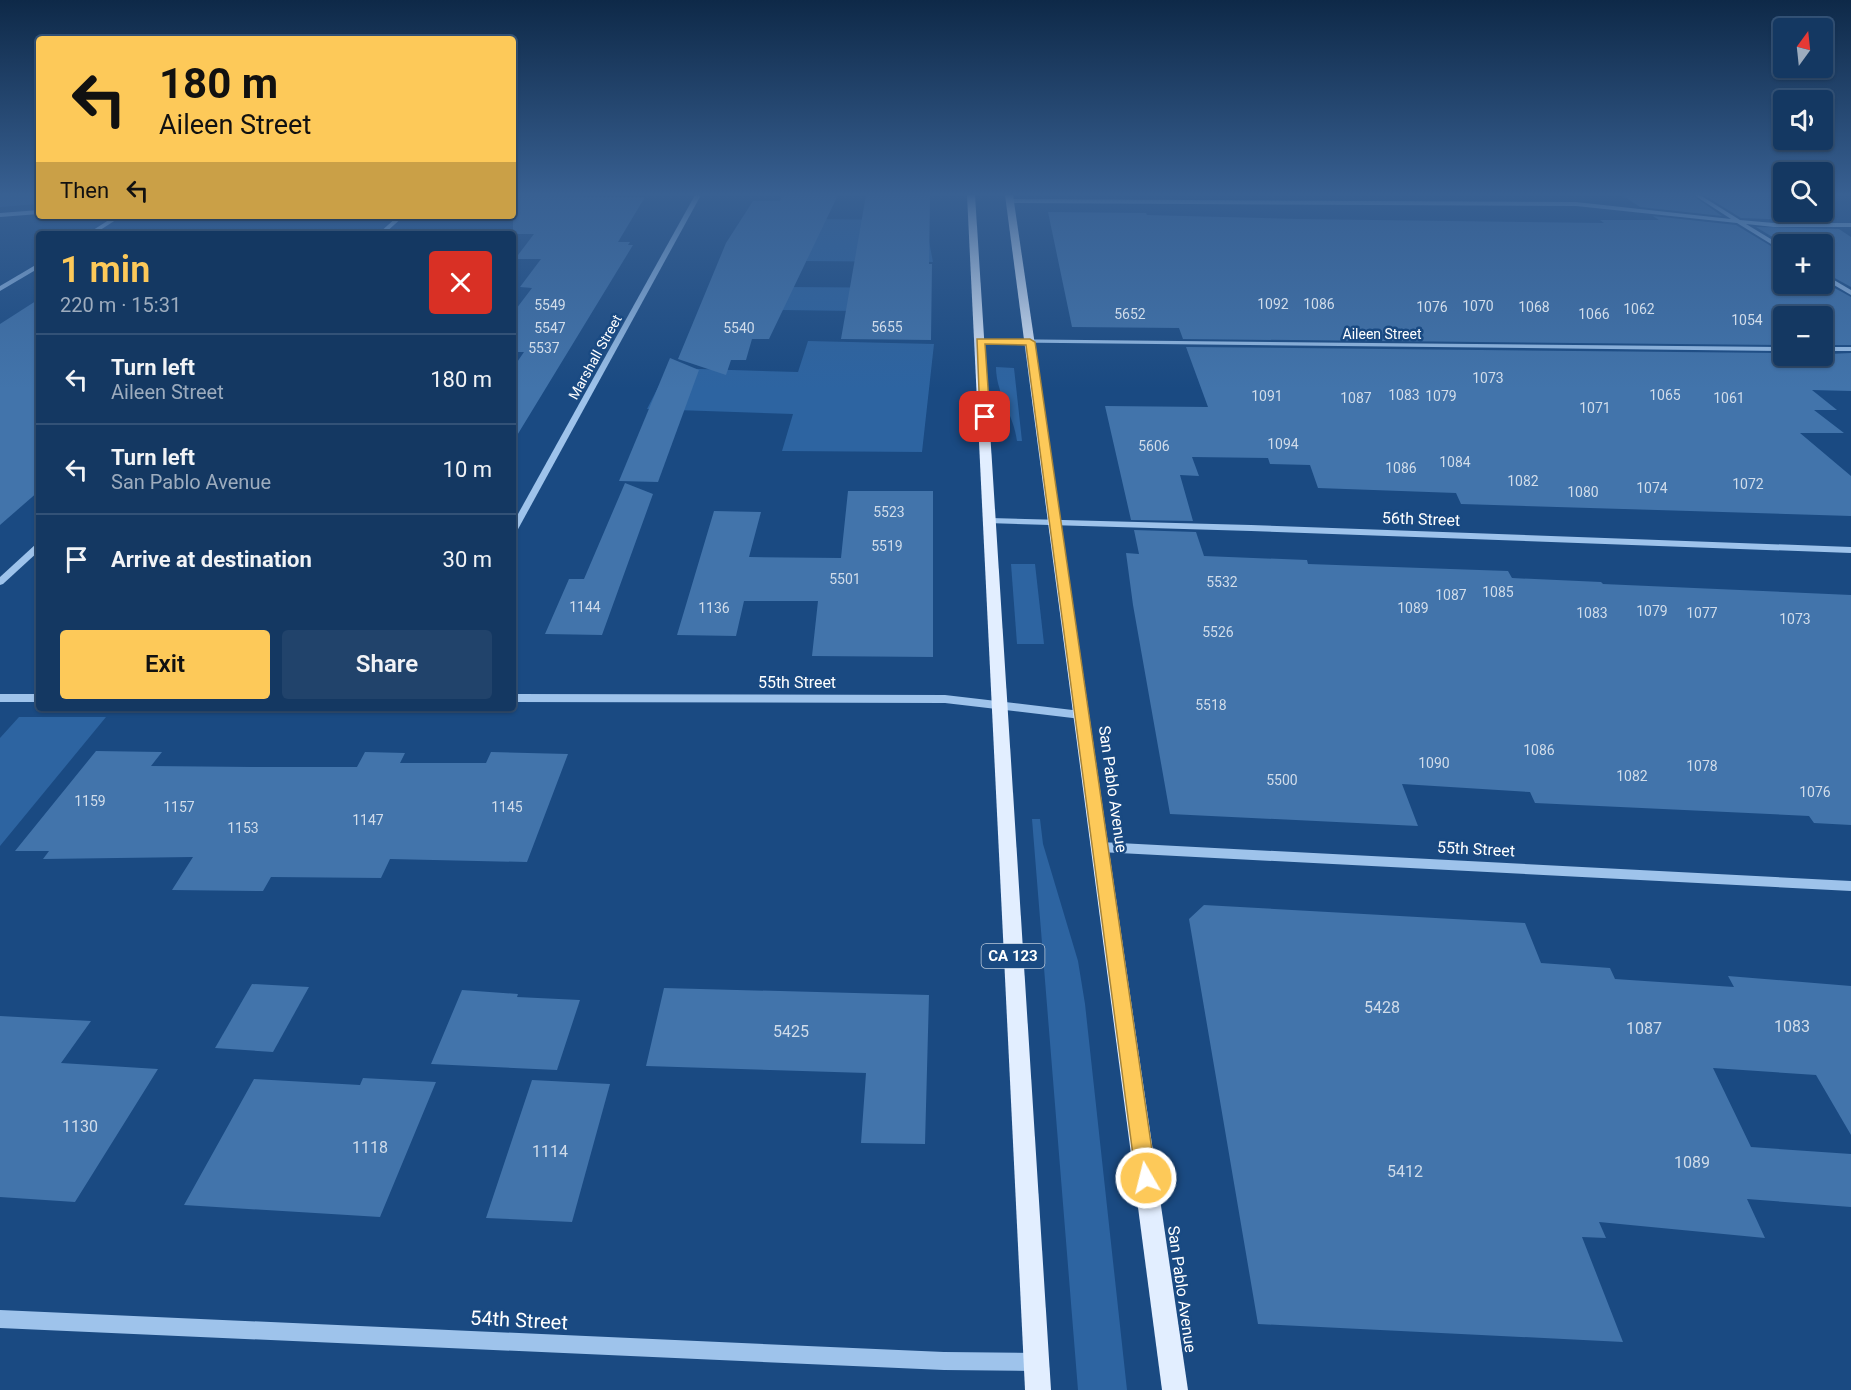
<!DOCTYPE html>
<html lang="en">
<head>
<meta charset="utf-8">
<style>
  body { margin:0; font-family:Roboto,sans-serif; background:#21436b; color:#f1f3f6; height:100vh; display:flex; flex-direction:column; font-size:22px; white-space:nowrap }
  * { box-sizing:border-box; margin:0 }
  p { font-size:20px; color:#9dacbe }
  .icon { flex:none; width:33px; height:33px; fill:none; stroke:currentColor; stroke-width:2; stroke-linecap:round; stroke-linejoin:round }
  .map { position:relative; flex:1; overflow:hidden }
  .drawer { position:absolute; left:36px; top:231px; width:480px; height:480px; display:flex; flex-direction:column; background:#143862; border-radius:6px; box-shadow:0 2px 4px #0004,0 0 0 2px #335277 }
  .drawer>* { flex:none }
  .top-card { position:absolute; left:36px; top:36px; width:480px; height:183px; border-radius:6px; box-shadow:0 2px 4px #0004,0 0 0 2px #335277; background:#fdc959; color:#111; overflow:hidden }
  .needle { width:39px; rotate:15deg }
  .controls { position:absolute; left:1773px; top:18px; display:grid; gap:12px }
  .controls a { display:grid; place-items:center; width:60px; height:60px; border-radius:6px; background:#143862; box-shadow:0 2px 4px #0004,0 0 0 2px #335277; font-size:30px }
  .pin { position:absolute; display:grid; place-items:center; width:51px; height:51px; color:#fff; margin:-26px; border-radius:12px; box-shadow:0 3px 9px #0006 }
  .me { position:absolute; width:66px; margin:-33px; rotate:352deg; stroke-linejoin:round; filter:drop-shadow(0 0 4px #0008) }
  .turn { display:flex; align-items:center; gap:21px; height:126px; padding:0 24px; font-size:27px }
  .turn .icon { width:78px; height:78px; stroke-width:2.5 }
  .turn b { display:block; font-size:42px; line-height:51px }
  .then { display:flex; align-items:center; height:57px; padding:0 24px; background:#0003; gap:12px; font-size:22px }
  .round { display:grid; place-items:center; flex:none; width:63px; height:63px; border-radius:6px; background:#21436b }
  .overview { display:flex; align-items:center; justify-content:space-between; height:102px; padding:0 24px }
  h1 { font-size:36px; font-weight:600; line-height:45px; color:#fdc959 }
  .cta { display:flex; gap:12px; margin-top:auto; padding:12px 24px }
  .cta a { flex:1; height:69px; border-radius:6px; background:#fdc959; color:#111; font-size:24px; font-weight:600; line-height:69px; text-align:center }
  .cta a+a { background:#21436b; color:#f1f3f6 }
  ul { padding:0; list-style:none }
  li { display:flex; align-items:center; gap:18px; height:90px; padding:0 24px; border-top:2px solid #335277 }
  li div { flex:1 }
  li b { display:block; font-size:22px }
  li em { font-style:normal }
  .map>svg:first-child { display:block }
  .green { fill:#2d64a1 }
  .building { fill:#4274ab }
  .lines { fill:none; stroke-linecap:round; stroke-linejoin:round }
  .minor { fill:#9ec3eb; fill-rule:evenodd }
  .major { fill:#e2eeff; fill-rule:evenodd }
  .route { fill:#fdc959; stroke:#a4833a; stroke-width:1.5 }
  .labels { text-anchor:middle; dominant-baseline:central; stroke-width:5; stroke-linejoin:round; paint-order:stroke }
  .number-label { font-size:14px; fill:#d0dcea }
  .far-street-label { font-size:14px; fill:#fff; stroke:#1a4a82 }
  .shield { fill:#1a4a82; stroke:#bac9da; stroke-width:1.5 }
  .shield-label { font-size:15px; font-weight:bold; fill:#fff }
  .street-label { font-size:16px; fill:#fff; stroke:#1a4a82 }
  .near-number-label { font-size:16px; fill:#d0dcea }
  .near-street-label { font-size:20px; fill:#fff; stroke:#1a4a82 }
</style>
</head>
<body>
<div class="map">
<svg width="1851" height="1390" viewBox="0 0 1851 1390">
  <rect width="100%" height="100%" fill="#1a4a82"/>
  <!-- green -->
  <g class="green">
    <polygon points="0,195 39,195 39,204 0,207"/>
    <polygon points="805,219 925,220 933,262 799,261"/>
    <polygon points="791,287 929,288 928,312 782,310"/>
    <polygon points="808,341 934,344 922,452 782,451 793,414 647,409 668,368 798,372"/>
    <path d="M996 367 1014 368 1022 441H1017C1014 415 996 394 996 367Z"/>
    <polygon points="1011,564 1035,564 1044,644 1017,644"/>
    <polygon points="19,717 106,717 0,846 0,738"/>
    <polygon points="1032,819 1040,819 1043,844 1078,961 1085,1004 1127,1390 1078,1390"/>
  </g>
  <!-- building -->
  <g class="building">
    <polygon points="782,195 838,195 769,339 752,339 746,360 731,360 726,375 678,359 726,243 753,201 780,201"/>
    <polygon points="866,195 930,195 929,264 932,264 931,340 841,339"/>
    <polygon points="1622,195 1692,195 1722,216 1640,207"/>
    <polygon points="1704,195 1779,195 1784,197 1784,212 1808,212 1824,221 1741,218"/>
    <polygon points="513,196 645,197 618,242 630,242 628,245 633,245 513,442 513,368 524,352 513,352 513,313 532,288 520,287 541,259 515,259 534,234 513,234"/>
    <polygon points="1048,212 1146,213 1147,215 1299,219 1604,223 1600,220 1659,220 1653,216 1736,225 1784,254 1784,284 1822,284 1822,281 1851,297 1851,345 1822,345 1822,316 1784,316 1784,345 1183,339 1179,328 1072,327"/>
    <polygon points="1756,227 1839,229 1851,237 1851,287 1822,271 1822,244 1784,244"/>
    <polygon points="39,299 39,491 0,525 0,324"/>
    <polygon points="1186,347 1784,353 1784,356 1851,353 1851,391 1812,390 1837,410 1814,410 1844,433 1800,433 1851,476 1851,516 1461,504 1456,493 1318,488 1310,465 1270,464 1268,458 1192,457 1199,476 1180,475 1193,521 1131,520 1105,406 1208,407"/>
    <polygon points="670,358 699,370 658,482 619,481"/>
    <polygon points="625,483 653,494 602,635 545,634 569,579 584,579"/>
    <polygon points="848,491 933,491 933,657 812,656 818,601 744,601 736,636 677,635 714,511 761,512 749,557 841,558"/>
    <polygon points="1134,530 1196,532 1204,556 1307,560 1308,564 1508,571 1512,578 1601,582 1603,584 1851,595 1851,825 1814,823 1809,816 1535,803 1530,792 1402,784 1418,826 1170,814 1133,605 1126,553 1139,554"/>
    <polygon points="96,751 162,752 151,766 252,767 357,767 365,752 405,753 400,763 486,763 491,752 568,754 527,862 390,859 381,878 271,877 263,891 172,890 193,857 43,859 49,851 15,851"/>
    <polygon points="1204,905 1525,923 1541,963 1610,968 1615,979 1734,987 1728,976 1851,986 1851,1135 1816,1075 1713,1068 1751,1147 1851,1154 1851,1207 1747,1199 1765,1238 1599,1222 1606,1238 1582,1237 1623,1342 1258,1324 1189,919"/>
    <polygon points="252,984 309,987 273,1052 215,1048"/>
    <polygon points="664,988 929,995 925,1144 861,1143 866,1073 646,1066"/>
    <polygon points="462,990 518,994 517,997 580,1000 557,1070 431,1064"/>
    <polygon points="0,1016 91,1021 61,1063 158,1069 75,1202 0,1197"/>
    <polygon points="363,1078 436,1082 380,1217 184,1205 254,1079 360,1085"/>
    <polygon points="532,1080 610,1084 572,1222 486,1218"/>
  </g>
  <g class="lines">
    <!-- minor -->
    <g class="minor">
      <polygon points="695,195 701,195 517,531 513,534 513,523"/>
      <polygon points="1694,195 1700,195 1740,220 1774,223 1851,223 1851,227 1774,227 1746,224 1784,247 1784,252 1737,223 1576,206 1010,203 1007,201 1010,199 1576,202 1731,219"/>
      <polygon points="39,210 39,214 0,217 0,213"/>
      <polygon points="115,216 122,216 94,234 87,234"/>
      <polygon points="398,216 404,216 384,234 378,234"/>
      <polygon points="39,263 39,268 0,291 0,286"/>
      <polygon points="1822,273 1851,290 1851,295 1822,278"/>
      <polygon points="981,339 1784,347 1784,351 979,342 978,341"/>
      <rect x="1822" y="347" width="29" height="4"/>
      <polygon points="990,518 1251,525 1851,547 1851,553 1251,531 987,523 986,521"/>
      <polygon points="39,543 39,551 3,584 0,585 0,577 36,544"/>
      <rect x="0" y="694" width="39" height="8"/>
      <polygon points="513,694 945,695 1081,711 1086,715 1081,719 945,703 513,702"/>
      <polygon points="1100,842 1851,881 1851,891 1100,852 1096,850 1094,847 1096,844"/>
      <polygon points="0,1310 944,1352 1036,1353 1042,1356 1045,1362 1042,1368 1036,1371 944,1370 0,1328"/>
    </g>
    <!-- major -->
    <g class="major">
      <polygon points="967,195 975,195 1051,1390 1025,1390"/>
      <polygon points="1005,195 1013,195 1188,1390 1162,1390"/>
    </g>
  </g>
  <!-- sky -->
  <linearGradient id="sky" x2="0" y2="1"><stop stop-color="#0e2948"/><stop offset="0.5" stop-color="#386092"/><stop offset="1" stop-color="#386092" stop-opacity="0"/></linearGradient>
  <rect width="1851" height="389" fill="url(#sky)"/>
  <!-- route -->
  <polygon class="route" points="977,339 1030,339 1035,342 1156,1178 1153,1185 1146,1188 1139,1185 1136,1178 1026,345 985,344 990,417 985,420 980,417"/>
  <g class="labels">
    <!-- number labels -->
    <g class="number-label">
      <text x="1273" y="304">1092</text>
      <text x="1319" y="304">1086</text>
      <text x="550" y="305">5549</text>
      <text x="1478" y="306">1070</text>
      <text x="1432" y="307">1076</text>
      <text x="1534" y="307">1068</text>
      <text x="1639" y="309">1062</text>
      <text x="1130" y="314">5652</text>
      <text x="1594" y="314">1066</text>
      <text x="1747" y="320">1054</text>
      <text x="887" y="327">5655</text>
      <text x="550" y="328">5547</text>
      <text x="739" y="328">5540</text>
      <text x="544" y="348">5537</text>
      <text x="1488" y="378">1073</text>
      <text x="1404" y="395">1083</text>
      <text x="1665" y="395">1065</text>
      <text x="1267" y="396">1091</text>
      <text x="1441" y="396">1079</text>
      <text x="1356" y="398">1087</text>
      <text x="1729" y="398">1061</text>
      <text x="1595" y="408">1071</text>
      <text x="1283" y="444">1094</text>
      <text x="1154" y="446">5606</text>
      <text x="1455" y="462">1084</text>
      <text x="1401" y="468">1086</text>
      <text x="1523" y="481">1082</text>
      <text x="1748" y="484">1072</text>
      <text x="1652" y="488">1074</text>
      <text x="1583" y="492">1080</text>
      <text x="889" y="512">5523</text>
      <text x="887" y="546">5519</text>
      <text x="845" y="579">5501</text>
      <text x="1222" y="582">5532</text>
      <text x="1498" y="592">1085</text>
      <text x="1451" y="595">1087</text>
      <text x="585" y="607">1144</text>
      <text x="714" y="608">1136</text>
      <text x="1413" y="608">1089</text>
      <text x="1652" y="611">1079</text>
      <text x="1592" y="613">1083</text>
      <text x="1702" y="613">1077</text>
      <text x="1795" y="619">1073</text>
      <text x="1218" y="632">5526</text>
      <text x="1211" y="705">5518</text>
      <text x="1539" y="750">1086</text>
      <text x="1434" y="763">1090</text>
      <text x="1702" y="766">1078</text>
      <text x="1632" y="776">1082</text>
      <text x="1282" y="780">5500</text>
      <text x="1815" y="792">1076</text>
      <text x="90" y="801">1159</text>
      <text x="179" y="807">1157</text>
      <text x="507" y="807">1145</text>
      <text x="368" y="820">1147</text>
      <text x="243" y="828">1153</text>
    </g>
    <!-- far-street labels -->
    <g class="far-street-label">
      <text x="1382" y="334">Aileen Street</text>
      <text transform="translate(595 357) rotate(-61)">Marshall Street</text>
    </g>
    <!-- shield labels -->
    <rect class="shield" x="981.5" y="944" width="63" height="24" rx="4.5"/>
    <g class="shield-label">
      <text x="1013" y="956">CA 123</text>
    </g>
    <!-- street labels -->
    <g class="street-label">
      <text transform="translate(1421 519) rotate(2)">56th Street</text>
      <text x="797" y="682">55th Street</text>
      <text transform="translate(1113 789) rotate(82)">San Pablo Avenue</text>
      <text transform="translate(1476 849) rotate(3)">55th Street</text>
      <text transform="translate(1182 1289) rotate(82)">San Pablo Avenue</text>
    </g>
    <!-- near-number labels -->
    <g class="near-number-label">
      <text x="1382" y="1007">5428</text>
      <text x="1792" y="1026">1083</text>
      <text x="1644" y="1028">1087</text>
      <text x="791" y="1031">5425</text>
      <text x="80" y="1126">1130</text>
      <text x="370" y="1147">1118</text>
      <text x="550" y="1151">1114</text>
      <text x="1692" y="1162">1089</text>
      <text x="1405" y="1171">5412</text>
    </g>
    <!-- near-street labels -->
    <g class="near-street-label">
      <text transform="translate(519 1320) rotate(3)">54th Street</text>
    </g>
  </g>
</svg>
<div class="controls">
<a><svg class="needle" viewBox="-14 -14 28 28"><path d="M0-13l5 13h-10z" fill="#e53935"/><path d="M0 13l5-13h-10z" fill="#9dacbe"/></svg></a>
<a><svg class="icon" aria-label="sound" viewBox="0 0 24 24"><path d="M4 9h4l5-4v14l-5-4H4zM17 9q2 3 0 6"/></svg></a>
<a><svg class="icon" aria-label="search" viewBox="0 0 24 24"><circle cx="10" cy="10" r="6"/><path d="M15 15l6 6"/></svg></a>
<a>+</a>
<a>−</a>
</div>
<div class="pin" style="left:985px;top:417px;background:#d93025"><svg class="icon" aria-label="arrive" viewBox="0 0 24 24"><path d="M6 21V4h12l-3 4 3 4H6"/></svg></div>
<svg class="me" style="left:1146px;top:1178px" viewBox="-20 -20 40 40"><circle r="17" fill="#fdc959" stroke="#fff" stroke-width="3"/><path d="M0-11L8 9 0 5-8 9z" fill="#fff"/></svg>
<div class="top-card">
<div class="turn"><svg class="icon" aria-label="left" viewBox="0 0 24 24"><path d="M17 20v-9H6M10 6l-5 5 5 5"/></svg><div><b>180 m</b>Aileen Street</div></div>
<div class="then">Then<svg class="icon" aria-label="left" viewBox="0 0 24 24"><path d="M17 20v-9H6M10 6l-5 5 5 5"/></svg></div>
</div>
<section class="drawer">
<div class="overview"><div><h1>1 min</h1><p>220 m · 15:31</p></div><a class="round" style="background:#d93025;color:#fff"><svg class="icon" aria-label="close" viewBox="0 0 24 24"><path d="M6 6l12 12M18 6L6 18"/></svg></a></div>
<ul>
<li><svg class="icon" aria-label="left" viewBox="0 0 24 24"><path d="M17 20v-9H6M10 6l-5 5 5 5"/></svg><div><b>Turn left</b><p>Aileen Street</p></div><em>180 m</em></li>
<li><svg class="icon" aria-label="left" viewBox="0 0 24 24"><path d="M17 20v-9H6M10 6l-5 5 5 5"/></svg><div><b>Turn left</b><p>San Pablo Avenue</p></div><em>10 m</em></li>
<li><svg class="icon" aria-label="arrive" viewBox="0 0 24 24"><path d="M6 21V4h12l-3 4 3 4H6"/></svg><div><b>Arrive at destination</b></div><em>30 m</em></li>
</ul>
<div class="cta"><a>Exit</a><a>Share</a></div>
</section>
</div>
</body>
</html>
